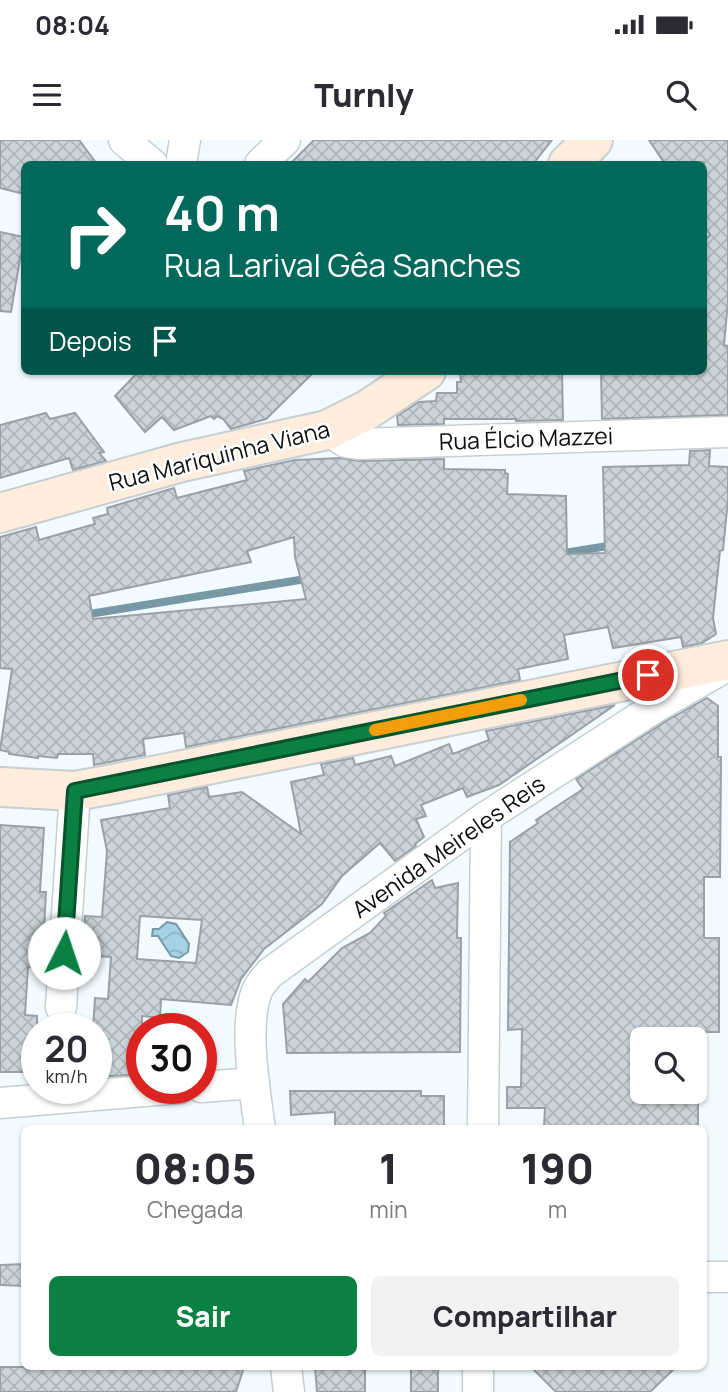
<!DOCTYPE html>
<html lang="pt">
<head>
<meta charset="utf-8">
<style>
  body { margin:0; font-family:Manrope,sans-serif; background:#f2f2f3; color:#2b2b33; height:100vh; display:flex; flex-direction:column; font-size:26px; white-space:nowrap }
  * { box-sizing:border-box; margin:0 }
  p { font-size:23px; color:#7c7c81 }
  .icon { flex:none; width:38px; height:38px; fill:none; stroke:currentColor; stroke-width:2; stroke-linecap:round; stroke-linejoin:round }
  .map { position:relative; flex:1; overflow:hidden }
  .sheet { position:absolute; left:21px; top:985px; width:686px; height:245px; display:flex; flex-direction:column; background:#fff; border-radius:10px; box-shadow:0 2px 5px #0004 }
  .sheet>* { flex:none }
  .hud { position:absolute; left:21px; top:21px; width:686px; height:214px; border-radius:10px; box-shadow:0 2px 5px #0004; background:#00695c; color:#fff; overflow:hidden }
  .controls { position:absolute; left:630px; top:887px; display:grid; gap:14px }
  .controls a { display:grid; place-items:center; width:77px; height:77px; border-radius:10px; background:#fff; box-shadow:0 2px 5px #0004; font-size:35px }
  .speed { position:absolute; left:21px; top:873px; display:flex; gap:14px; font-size:35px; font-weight:700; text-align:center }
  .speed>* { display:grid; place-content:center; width:91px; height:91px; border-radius:50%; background:#fff; box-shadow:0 2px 5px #0004; line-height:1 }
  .speed small { font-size:18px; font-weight:400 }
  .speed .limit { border:10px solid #d22; background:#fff; color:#111 }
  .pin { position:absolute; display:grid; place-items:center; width:60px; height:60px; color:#fff; margin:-30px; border:4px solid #fff; border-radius:50%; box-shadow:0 2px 7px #0007 }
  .me { position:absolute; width:77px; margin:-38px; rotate:4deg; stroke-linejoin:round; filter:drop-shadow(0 0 5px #0008) }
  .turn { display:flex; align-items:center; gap:24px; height:147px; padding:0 28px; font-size:32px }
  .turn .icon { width:91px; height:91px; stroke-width:2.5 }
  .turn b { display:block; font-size:49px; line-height:60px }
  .then { display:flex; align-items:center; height:66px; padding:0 28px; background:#0003; gap:14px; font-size:26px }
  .eta { display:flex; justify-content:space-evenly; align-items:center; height:119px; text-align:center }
  .eta b { font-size:42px; font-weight:800; line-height:49px }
  .primary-button { display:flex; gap:14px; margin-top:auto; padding:14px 28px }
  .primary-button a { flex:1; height:80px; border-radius:10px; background:#0b8043; color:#fff; font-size:28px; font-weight:800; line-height:80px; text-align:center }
  .primary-button a+a { background:#f2f2f3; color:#2b2b33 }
  .status { display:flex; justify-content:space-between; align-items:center; height:49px; padding:0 35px; background:#fff; direction:ltr }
  .status svg { height:19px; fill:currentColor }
  header { display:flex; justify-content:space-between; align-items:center; height:91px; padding:0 28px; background:#fff; font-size:32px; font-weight:800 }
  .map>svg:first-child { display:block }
  .water { fill:url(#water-waves); stroke:#7898a6; stroke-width:2 }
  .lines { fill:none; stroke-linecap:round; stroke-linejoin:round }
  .stream { stroke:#7898a6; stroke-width:8 }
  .building { fill:url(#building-cross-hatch); stroke:#99a1a5; stroke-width:2; fill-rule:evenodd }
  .street-casing { stroke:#c7cfd3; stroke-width:33 }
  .secondary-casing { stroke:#c7cfd3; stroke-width:42 }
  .street { stroke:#fff; stroke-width:30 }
  .secondary { stroke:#feeddc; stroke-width:38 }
  .route-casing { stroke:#07532c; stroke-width:18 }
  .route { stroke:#0b8043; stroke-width:12 }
  .slow { stroke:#f59e0b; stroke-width:12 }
  .labels { text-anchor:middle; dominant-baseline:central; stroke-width:5; stroke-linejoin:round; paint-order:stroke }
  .street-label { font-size:23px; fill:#0c0f10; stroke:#fff }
</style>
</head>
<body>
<div class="status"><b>08:04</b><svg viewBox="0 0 49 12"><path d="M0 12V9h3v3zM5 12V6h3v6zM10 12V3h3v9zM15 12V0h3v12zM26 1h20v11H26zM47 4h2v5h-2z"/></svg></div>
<header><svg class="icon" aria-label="menu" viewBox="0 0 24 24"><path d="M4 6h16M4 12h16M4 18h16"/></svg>Turnly<svg class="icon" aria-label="search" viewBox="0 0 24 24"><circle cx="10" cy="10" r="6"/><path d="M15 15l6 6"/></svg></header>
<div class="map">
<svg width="728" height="1252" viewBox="0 0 728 1252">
  <defs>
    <pattern id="water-waves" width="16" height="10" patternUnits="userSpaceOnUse" patternTransform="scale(1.75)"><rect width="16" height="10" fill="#a6d2e7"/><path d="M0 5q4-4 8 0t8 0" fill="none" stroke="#8eb3c5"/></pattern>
    <pattern id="building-cross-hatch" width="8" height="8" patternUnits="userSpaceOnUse" patternTransform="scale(1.75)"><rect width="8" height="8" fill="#cbd4d8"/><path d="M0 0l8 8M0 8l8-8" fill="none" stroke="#adb5b8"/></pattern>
  </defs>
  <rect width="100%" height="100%" fill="#f2fbff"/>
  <!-- water -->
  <polygon class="water" points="167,782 176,784 189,804 188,812 179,818 171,816 158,796 152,796 153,789 159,789"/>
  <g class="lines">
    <!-- stream -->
    <g class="stream">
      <polyline points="558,414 614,405"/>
      <polyline points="83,475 312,438"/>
    </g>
  </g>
  <!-- building -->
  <g class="building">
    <polygon points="0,0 79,0 97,24 24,24 24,54 0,48"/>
    <polygon points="314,0 552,0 533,24 290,24"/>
    <polygon points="649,0 728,0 728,161 724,205 728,206 728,275 602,279 601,231 704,231 704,101 710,95 704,85 704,22 665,24"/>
    <polygon points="0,92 24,97 24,111 21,113 11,172 0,171"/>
    <polygon points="139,231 315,231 266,279 231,289 223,279 217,276 214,279 211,276 174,290 162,277 145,292 115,256"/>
    <polygon points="460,231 562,231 563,280 516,281 516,279 444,279 444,284 398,285 397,276 419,262 436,261 437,253 457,253 457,242 461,242"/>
    <polygon points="46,273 50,279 75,273 104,312 99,313 106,321 73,330 69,318 0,338 0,285"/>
    <path d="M710 310 709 326 728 327V360L723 410 720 411 713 478 716 494 702 503 683 507 681 497 613 508 608 487 564 495 568 519 518 529 520 540 186 607 184 593 143 599 145 615 94 625 93 614H58L57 618 38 616V618L9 614V612L0 610 12 529 0 528V397L36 387 39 400 95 384 93 378 108 374 107 368 174 348 177 358 247 340 244 331 295 320 341 318 359 321 444 319V329L505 330V333L508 334 507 354 566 356 567 414 605 413 603 327 689 325 690 311ZM294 397 295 417 306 459 93 479 89 456 251 422 247 411Z"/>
    <polygon points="707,558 718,566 718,617 721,617 720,737 704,737 704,798 719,798 719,892 705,892 705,900 642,900 642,952 698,952 698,989 544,987 545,968 507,968 507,947 521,947 522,889 508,890 510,702 538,683 536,680 583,649 576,639 666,581"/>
    <path d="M615 565 499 645 467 657 463 648 421 665 426 676 416 679 424 697 415 704 416 706 395 721 380 703 342 736 322 764 264 809 241 839 231 865 161 859 160 878 142 876V932L130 931 129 935 96 937V889H93L95 858 108 859 111 817 83 815 85 776 102 777 107 711 101 680 170 668 168 655 207 647 209 657 242 652 301 694 291 642 324 635 321 624 353 618 355 625 391 616 395 626 449 604 453 614 489 600 486 591ZM140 776 202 780 196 823 137 819Z"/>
    <polygon points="0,685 44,688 40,752 46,752 42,828 28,827 25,875 37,876 37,926 26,928 26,932 0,932"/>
    <polygon points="432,740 435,748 458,743 457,798 461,798 460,912 287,913 283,864 305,839 308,842 342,808 370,793 386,776 384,773"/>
    <polygon points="290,951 421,951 421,956 444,956 444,989 335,989 335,972 291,975"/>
    <polygon points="24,1124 24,1146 0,1145 0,1125"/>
    <polygon points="0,1227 244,1227 236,1252 0,1252"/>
    <polygon points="315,1227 365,1227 365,1252 317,1252"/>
    <rect x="411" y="1227" width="27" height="25"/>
    <polygon points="531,1227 676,1227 650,1252 556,1252"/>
  </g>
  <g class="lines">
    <defs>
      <g id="street">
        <polyline points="124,0 152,24"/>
        <polyline points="181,24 185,0"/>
        <polyline points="260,24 285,0"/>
        <polyline points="327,290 346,302 358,304 728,292"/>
        <polyline points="61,867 75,651"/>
        <polyline points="201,947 254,943"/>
        <polyline points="0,963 180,948"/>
        <path d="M260 989C255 951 243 886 257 851 259 845 265 839 270 833L486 677 657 566 722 529"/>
        <polyline points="483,989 486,677"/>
        <polyline points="704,1137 728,1137"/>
        <polyline points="286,1227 289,1252"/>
        <polyline points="478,1252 478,1227"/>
      </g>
      <g id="secondary">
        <polyline points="568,24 593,0"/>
        <polyline points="0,373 182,322 327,290 367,270 426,231"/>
        <polyline points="0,647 75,651 108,645 728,520"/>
      </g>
    </defs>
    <!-- street casing -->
    <use href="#street" class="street-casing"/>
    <!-- secondary casing -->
    <use href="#secondary" class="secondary-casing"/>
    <!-- street -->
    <use href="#street" class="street"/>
    <!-- secondary -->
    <use href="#secondary" class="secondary"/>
  </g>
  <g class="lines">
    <defs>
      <polyline id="route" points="64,813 75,651 648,535"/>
    </defs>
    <!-- route casing -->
    <use href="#route" class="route-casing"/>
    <!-- route -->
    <use href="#route" class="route"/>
    <!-- slow -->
    <polyline class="slow" points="375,590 521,560"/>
  </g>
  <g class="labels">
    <!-- street labels -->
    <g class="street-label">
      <text transform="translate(526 298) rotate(-2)">Rua Élcio Mazzei</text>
      <text transform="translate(219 315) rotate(-14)">Rua Mariquinha Viana</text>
      <text transform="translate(448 706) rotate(-35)">Avenida Meireles Reis</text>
    </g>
  </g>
</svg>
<div class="controls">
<a><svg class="icon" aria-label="search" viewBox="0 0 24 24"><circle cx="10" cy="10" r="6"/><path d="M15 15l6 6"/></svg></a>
</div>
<div class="speed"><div>20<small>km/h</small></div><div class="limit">30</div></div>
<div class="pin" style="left:648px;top:535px;background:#d93025"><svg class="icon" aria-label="arrive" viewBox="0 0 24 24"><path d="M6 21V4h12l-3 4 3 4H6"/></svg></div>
<svg class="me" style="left:64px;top:813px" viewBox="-20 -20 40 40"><circle r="19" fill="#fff"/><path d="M0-13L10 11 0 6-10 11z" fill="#0b8043"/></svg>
<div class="hud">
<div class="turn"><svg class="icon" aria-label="right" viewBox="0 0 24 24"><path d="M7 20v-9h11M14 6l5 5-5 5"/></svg><div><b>40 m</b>Rua Larival Gêa Sanches</div></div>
<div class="then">Depois<svg class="icon" aria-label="arrive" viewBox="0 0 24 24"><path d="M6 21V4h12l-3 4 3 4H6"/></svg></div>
</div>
<section class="sheet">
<div class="eta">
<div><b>08:05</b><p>Chegada</p></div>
<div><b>1</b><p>min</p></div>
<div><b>190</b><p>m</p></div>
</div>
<div class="primary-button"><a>Sair</a><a>Compartilhar</a></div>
</section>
</div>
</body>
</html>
